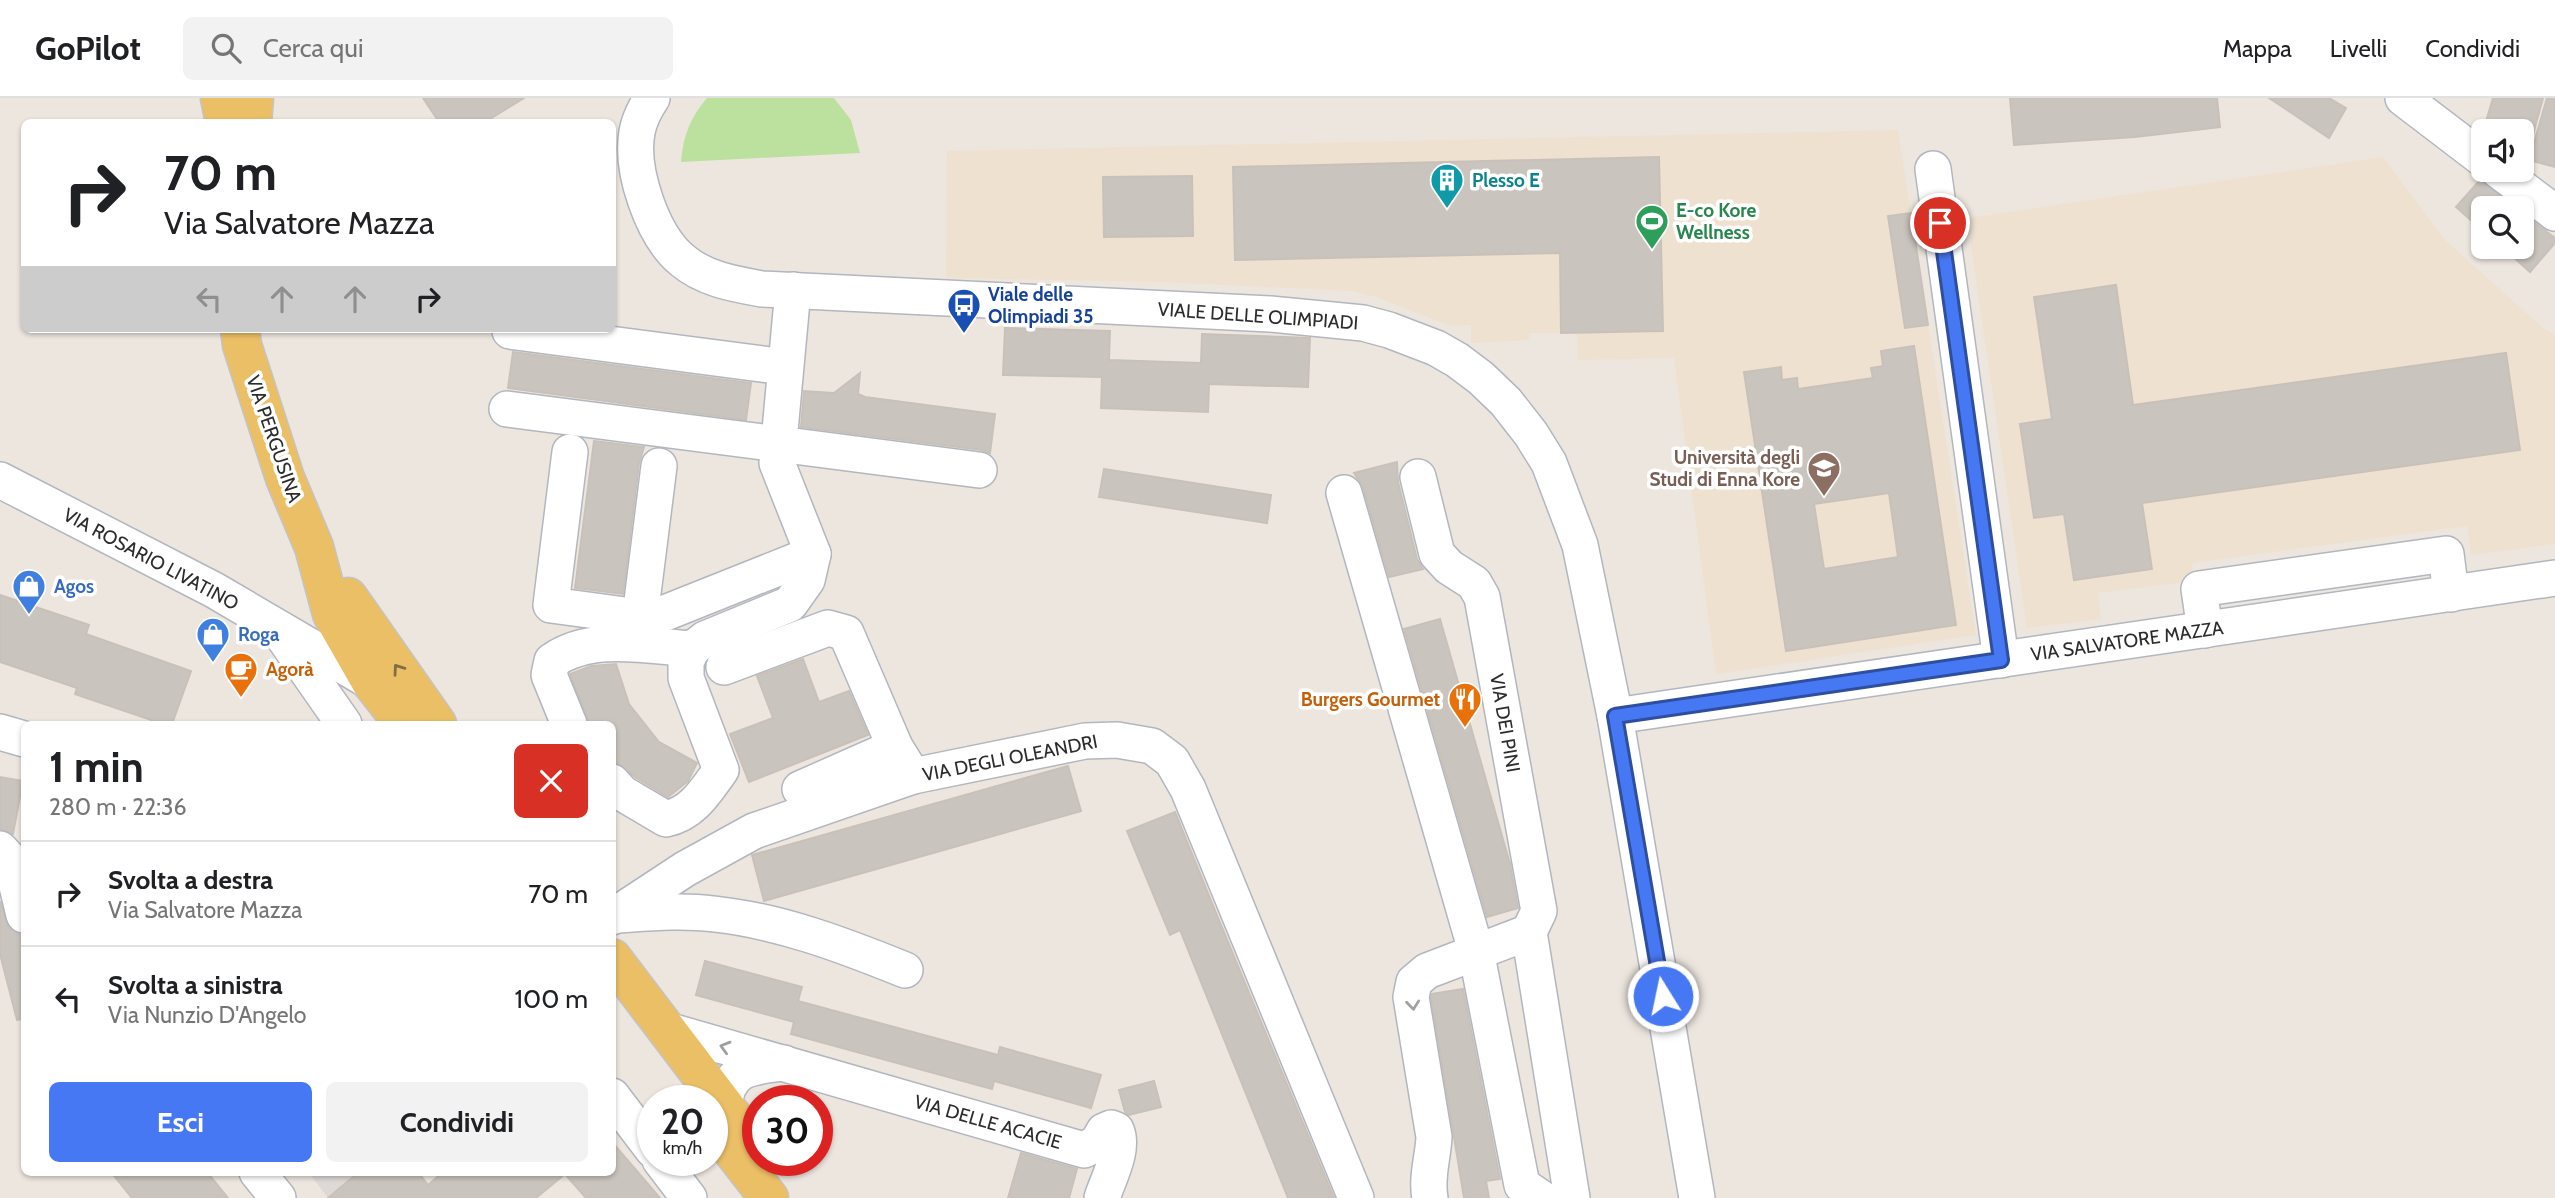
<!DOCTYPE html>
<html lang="it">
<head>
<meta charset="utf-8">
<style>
  body { margin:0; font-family:Cabin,sans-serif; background:#f2f2f2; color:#202124; height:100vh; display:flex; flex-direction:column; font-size:26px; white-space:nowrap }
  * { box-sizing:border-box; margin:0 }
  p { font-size:23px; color:#757577 }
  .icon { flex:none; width:38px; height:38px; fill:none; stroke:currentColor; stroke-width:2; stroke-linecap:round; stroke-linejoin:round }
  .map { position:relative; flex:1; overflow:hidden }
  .drawer { position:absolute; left:21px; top:623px; width:595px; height:455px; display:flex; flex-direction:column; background:#fff; border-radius:10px; box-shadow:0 2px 5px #0004 }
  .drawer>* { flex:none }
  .top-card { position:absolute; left:21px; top:21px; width:595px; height:214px; border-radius:10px; box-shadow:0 2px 5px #0004; background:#fff; color:#202124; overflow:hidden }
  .controls { position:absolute; left:2471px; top:21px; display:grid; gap:14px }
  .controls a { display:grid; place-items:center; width:63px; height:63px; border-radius:10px; background:#fff; box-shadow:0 2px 5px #0004; font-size:35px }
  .speed { position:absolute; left:637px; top:987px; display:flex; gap:14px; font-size:35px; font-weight:700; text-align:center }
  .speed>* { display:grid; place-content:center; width:91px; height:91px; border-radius:50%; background:#fff; box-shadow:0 2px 5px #0004; line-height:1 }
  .speed small { font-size:18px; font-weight:400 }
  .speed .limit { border:10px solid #d22; background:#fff; color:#111 }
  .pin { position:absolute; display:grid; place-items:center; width:60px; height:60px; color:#fff; margin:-30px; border:4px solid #fff; border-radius:50%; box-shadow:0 2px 7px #0007 }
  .me { position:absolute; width:77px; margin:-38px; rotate:350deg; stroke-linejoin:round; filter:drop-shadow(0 0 5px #0008) }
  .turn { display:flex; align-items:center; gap:24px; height:147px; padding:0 28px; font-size:32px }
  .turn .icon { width:91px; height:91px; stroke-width:2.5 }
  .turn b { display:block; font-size:49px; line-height:60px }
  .lanes { display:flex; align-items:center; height:66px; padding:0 28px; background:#0003; justify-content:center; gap:35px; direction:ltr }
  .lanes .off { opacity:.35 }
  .round { display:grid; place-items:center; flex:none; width:74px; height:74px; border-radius:10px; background:#f2f2f2 }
  .head { display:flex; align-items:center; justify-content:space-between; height:119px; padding:0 28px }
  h1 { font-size:42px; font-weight:800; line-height:52px }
  .button { display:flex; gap:14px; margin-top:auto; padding:14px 28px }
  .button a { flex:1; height:80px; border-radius:10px; background:#4778f3; color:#fff; font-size:28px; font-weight:800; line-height:80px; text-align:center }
  .button a+a { background:#f2f2f2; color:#202124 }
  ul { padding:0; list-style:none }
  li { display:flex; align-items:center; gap:21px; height:105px; padding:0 28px; border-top:2px solid #e0e0e0 }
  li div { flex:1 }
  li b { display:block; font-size:26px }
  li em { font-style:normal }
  header { display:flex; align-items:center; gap:42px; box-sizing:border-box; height:98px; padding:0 35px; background:#fff; border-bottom:2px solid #e0e0e0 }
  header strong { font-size:33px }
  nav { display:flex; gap:38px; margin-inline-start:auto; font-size:24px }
  .search { width:490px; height:63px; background:#f2f2f2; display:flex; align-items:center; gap:18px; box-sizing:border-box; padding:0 24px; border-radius:10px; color:#757577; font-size:26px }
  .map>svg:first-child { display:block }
  .education { fill:#eee1cf }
  .green { fill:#bce19e }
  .plaza { fill:#ddd9d6 }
  .building { fill:#c9c4bd; stroke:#c9c1b9; stroke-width:2; fill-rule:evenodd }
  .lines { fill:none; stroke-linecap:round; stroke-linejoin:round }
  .minor-casing { stroke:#b2b6bf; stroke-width:38 }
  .major-casing { stroke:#c4c4c4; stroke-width:41 }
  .minor { stroke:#fff; stroke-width:35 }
  .major { stroke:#ebbf66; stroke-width:38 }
  .oneway { stroke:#826e46 }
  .oneway2 { stroke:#a0a0a0 }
  .route-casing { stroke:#2e4e9e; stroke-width:18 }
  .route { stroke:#4778f3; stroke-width:12 }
  .labels { text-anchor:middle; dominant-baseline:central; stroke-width:7; stroke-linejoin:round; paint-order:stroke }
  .culture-label { font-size:19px; font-weight:bold; fill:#0d838f; stroke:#fff; text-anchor:start }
  .leisure-label { font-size:19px; font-weight:bold; fill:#27864d; stroke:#fff; text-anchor:start }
  .transit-label { font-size:19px; font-weight:bold; fill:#164399; stroke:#fff; text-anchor:start }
  .street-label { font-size:19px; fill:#2c2c2c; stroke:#fff }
  .education-label { font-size:19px; font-weight:bold; fill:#785e54; stroke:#fff; text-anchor:end }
  .shop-label { font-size:19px; font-weight:bold; fill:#366cbe; stroke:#fff; text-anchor:start }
  .food-label { font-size:19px; font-weight:bold; fill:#c56008; stroke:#fff; text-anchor:start }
</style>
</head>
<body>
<header>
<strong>GoPilot</strong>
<div class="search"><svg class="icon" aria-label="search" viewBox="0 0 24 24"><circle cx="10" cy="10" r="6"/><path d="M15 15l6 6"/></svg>Cerca qui</div>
<nav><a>Mappa</a><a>Livelli</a><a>Condividi</a></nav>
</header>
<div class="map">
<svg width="2555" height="1100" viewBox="0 0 2555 1100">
  <rect width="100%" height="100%" fill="#ede6df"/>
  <!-- education -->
  <g class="education">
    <polygon points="1898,32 1976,537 1716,576 1674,260 1578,262 1577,235 1529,235 1529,242 1471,245 1471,227 1451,228 1376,199 1352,193 1161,184 946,180 947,53"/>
    <polygon points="2383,59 2445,142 2542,229 2555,237 2555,446 2471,457 2467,428 2192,465 2194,483 2098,495 2101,521 2027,530 1967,120"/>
  </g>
  <!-- green -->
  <path class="green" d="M707 0H834L851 22 860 55 681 64C683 38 690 20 707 0Z"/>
  <!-- plaza -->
  <polygon class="plaza" points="309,1075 359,1075 328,1100"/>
  <!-- building -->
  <g class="building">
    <polygon points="423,0 524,0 485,24 439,24"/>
    <polygon points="2010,0 2217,0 2220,29 2135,39 2014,47"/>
    <polygon points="2269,0 2329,0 2346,10 2329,40"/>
    <polygon points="2493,0 2543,0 2532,40 2522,37 2522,33 2509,33 2485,27"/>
    <polygon points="2547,0 2555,0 2555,69 2529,62"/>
    <polygon points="1659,59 1663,233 1561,235 1560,155 1235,162 1233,69"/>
    <polygon points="1192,78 1193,138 1104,139 1103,79"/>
    <polygon points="2481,81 2515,110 2483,110 2483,133 2456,109"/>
    <polygon points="1911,115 1928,227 1905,230 1888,118"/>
    <polygon points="2522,115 2555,140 2555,145 2530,174 2502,149 2522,149"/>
    <polygon points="2116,187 2133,307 2506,255 2520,352 2142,405 2152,471 2074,482 2064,416 2034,420 2020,326 2052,321 2034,199"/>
    <polygon points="1005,230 1110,233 1109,262 1201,265 1202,236 1310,240 1308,289 1209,286 1208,314 1101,310 1102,279 1003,277"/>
    <path d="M1914 248 1956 527 1786 553 1744 274 1781 269 1782 282 1797 280 1798 291 1873 280 1871 270 1883 268 1881 253ZM1889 395 1898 459 1824 471 1814 406Z"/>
    <polygon points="513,254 751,285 746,322 508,290"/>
    <polygon points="860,275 858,296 865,299 995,316 990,355 982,352 801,329 804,293 834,295"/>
    <polygon points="594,343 644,349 639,365 623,496 575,490"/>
    <polygon points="1397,364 1398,384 1417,461 1423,471 1389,479 1363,389 1354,375"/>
    <polygon points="1104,371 1271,397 1267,425 1099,399"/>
    <polygon points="0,497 89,527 86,536 191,573 172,626 163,626 75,596 77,590 0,564"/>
    <polygon points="1440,521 1510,766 1518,810 1487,819 1404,531"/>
    <polygon points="803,561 819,604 849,593 868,637 749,684 730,636 773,620 757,578"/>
    <polygon points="616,566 629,606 659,644 697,665 688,683 668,699 635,679 612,661 612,626 589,626 570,576 591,568"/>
    <polygon points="1068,668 1081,713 764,803 752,757"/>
    <polygon points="0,679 23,683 13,736 0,731"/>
    <polygon points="1175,714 1216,815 1334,1100 1288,1100 1180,832 1170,837 1127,733"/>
    <polygon points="0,803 9,830 18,836 24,837 24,921 17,922 0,856"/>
    <polygon points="705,863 802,889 798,903 998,957 1000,949 1101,977 1091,1010 994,983 992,991 791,936 794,924 696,897"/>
    <polygon points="1463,891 1500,1081 1486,1083 1489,1100 1464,1100 1431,899 1432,896"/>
    <polygon points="1154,983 1161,1009 1129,1017 1125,1014 1119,992"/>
    <polygon points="612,1044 660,1100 586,1100 565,1076 536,1100 328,1100 359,1074 418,1074 428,1087 443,1074 612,1074"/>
    <polygon points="1021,1055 1077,1071 1069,1100 1008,1100"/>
    <polygon points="111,1074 207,1074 228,1100 132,1100"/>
  </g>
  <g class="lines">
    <defs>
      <g id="minor">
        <path d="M652 0C646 9 639 23 637 34 630 72 652 137 682 162 704 181 734 186 762 191L1270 216 1363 225 1389 232 1436 250 1457 262 1481 280 1506 304 1531 336 1549 365 1580 447 1615 618 1697 1100"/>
        <polyline points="2403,0 2483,61"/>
        <polyline points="1933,71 2001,562"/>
        <polyline points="2498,72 2555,115"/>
        <polyline points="510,233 785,269"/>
        <polyline points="507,311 979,372"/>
        <polyline points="570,354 551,507 640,519 665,515 813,456"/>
        <path d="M1418 379 1437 456 1449 469 1474 485 1482 499 1539 813 1529 834 1427 873 1414 884 1411 899 1434 1039C1433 1060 1426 1079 1430 1100"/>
        <polyline points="0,382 214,492 371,584"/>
        <polyline points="1344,395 1476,853 1522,1087 1541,1100"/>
        <polyline points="640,519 659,368"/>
        <polyline points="2205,532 2199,491 2446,456 2451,496"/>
        <polyline points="284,540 344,626"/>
        <polyline points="724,569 828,530 846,535 895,649 913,678"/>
        <polyline points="1615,618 2555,480"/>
        <path d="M569 626 549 577 552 563C591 535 647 548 692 551"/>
        <polyline points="0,634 24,641"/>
        <path d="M612 684 622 695 666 721C693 715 705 694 721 672L686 580V564L692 551 705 541 790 506 807 482 813 456 777 365 793 192"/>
        <polyline points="800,691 895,649"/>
        <polyline points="0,751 11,763 24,817"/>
        <path d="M616 817C649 815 681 812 714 816 780 823 843 847 905 872"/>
        <polyline points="612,819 685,771 754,733 913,678 1085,643 1117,642 1152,648 1172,663 1188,691 1356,1100"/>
        <polyline points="1529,834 1572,1100"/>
        <path d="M667 932 1084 1052 1097 1045 1104 1033 1111 1030 1116 1032C1125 1051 1108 1081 1102 1100"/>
        <polyline points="612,998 653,1052"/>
        <path d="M724 1008C728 969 751 969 784 965"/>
        <polyline points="660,1062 689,1100"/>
        <polyline points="257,1074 278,1100"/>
      </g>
      <g id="major">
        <polyline points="220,0 225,24"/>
        <polyline points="252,24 254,0"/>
        <polyline points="240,231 242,247 285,380 314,449 332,516 371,584 404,626"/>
        <polyline points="348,499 437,626"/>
        <polyline points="612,860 758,1052"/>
        <polyline points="720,1037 769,1100"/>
      </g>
    </defs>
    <!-- minor casing -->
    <use href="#minor" class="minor-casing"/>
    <!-- major casing -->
    <use href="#major" class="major-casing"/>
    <!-- minor -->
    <use href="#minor" class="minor"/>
    <!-- major -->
    <use href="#major" class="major"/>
  </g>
  <!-- one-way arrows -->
  <defs><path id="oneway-chevron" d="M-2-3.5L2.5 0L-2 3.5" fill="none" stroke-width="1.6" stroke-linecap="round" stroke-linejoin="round" transform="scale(1.75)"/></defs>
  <use class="oneway" href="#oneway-chevron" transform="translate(398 571) rotate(-125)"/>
  <g class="oneway2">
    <use href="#oneway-chevron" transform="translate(1413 907) rotate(84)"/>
    <use href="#oneway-chevron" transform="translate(725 949) rotate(-164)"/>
  </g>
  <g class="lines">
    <defs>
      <polyline id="route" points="1663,898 1615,618 2001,562 1940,125"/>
    </defs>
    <!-- route casing -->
    <use href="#route" class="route-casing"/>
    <!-- route -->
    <use href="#route" class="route"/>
  </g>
  <!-- icons -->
  <defs>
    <symbol id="building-pin" viewBox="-11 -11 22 30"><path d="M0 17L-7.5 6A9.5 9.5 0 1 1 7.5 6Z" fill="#0f9aa8" stroke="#fff"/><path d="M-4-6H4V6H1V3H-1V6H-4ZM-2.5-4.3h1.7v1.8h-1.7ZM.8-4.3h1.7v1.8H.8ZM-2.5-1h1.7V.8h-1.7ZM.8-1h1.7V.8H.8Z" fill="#fff"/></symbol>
    <symbol id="stadium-pin" viewBox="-11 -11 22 30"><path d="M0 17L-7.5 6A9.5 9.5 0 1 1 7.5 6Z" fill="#2e9e5b" stroke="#fff"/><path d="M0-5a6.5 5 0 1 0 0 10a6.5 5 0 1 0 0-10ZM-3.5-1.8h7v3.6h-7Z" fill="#fff"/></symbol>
    <symbol id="bus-pin" viewBox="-11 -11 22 30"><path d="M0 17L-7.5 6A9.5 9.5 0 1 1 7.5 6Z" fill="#1a4fb4" stroke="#fff"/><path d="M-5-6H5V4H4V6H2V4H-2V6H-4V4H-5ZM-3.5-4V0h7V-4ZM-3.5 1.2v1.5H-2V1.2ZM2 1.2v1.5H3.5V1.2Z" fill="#fff"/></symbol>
    <symbol id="university-pin" viewBox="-11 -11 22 30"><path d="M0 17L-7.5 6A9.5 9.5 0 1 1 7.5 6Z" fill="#8d6e63" stroke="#fff"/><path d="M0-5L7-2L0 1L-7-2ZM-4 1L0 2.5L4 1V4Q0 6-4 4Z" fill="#fff"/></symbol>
    <symbol id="shop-pin" viewBox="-11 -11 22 30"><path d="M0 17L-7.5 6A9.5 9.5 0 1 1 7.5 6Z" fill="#3f7fe0" stroke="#fff"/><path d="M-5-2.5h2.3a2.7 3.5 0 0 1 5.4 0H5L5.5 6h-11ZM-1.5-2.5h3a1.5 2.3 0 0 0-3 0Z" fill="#fff"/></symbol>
    <symbol id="cafe-pin" viewBox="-11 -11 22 30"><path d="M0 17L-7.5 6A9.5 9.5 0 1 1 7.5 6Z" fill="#e8710a" stroke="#fff"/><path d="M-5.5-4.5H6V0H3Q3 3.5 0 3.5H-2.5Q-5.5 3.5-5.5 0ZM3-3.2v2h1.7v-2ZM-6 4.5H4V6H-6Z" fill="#fff"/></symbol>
    <symbol id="restaurant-pin" viewBox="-11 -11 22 30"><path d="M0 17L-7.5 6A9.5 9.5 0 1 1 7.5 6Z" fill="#e8710a" stroke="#fff"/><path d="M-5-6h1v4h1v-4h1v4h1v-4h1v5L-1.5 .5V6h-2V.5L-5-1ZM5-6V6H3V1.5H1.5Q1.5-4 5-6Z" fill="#fff"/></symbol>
  </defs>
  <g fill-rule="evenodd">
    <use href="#building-pin" x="1428" y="63" width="38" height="52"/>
    <use href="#stadium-pin" x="1633" y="104" width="38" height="52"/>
    <use href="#bus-pin" x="945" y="188" width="38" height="52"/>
    <use href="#university-pin" x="1805" y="351" width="38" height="52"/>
    <use href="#shop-pin" x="10" y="469" width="38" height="52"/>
    <use href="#shop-pin" x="194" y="517" width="38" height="52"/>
    <use href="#cafe-pin" x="222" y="552" width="38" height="52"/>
    <use href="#restaurant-pin" x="1446" y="582" width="38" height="52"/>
  </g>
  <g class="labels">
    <!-- culture labels -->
    <g class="culture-label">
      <text x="1472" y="82">Plesso E</text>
    </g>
    <!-- leisure labels -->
    <g class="leisure-label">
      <text x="1676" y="112">E-co Kore<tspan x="1676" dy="22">Wellness</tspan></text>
    </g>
    <!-- transit labels -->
    <g class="transit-label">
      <text x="988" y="196">Viale delle<tspan x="988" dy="22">Olimpiadi 35</tspan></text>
    </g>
    <!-- street labels -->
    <g class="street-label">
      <text transform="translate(1258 218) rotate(4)">VIALE DELLE OLIMPIADI</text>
      <text transform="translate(274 341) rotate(71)">VIA PERGUSINA</text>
      <text transform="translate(151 461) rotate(28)">VIA ROSARIO LIVATINO</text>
      <text transform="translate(2127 543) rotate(-8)">VIA SALVATORE MAZZA</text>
      <text transform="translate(1505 625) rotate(80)">VIA DEI PINI</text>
      <text transform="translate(1010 660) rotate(-11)">VIA DEGLI OLEANDRI</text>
      <text transform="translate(988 1024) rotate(16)">VIA DELLE ACACIE</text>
    </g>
    <!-- education labels -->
    <g class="education-label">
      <text x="1800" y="359">Università degli<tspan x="1800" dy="22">Studi di Enna Kore</tspan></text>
    </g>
    <!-- shop labels -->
    <g class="shop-label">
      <text x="54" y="488">Agos</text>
      <text x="238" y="536">Roga</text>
    </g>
    <!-- food labels -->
    <g class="food-label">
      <text x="266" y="571">Agorà</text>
      <text x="1440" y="601" text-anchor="end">Burgers Gourmet</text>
    </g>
  </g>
</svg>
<div class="controls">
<a><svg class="icon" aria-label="sound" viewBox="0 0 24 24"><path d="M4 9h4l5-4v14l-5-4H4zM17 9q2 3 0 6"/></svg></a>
<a><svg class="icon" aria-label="search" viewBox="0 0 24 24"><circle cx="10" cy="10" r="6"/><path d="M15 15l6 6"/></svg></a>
</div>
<div class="speed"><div>20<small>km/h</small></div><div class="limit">30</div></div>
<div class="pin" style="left:1940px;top:125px;background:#d93025"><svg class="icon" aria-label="arrive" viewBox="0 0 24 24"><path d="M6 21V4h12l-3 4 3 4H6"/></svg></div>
<svg class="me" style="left:1663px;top:898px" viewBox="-20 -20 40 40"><circle r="17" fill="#4778f3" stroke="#fff" stroke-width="3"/><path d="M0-11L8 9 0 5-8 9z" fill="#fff"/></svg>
<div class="top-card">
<div class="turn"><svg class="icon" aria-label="right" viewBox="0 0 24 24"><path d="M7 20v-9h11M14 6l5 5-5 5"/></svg><div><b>70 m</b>Via Salvatore Mazza</div></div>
<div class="lanes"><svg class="icon off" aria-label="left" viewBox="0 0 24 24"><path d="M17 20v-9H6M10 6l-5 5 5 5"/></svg><svg class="icon off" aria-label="ahead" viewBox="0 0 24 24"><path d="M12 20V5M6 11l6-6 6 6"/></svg><svg class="icon off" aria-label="ahead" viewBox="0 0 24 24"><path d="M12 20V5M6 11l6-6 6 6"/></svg><svg class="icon" aria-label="right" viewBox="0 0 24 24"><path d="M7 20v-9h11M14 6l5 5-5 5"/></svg></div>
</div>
<section class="drawer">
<div class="head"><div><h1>1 min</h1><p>280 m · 22:36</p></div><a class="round" style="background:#d93025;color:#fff"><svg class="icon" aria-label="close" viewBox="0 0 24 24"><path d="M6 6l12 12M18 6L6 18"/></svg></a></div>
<ul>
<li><svg class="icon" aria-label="right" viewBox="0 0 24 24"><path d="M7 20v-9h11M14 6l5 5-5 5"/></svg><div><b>Svolta a destra</b><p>Via Salvatore Mazza</p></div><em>70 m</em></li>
<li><svg class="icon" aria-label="left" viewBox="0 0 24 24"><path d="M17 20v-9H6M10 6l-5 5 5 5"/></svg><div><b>Svolta a sinistra</b><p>Via Nunzio D'Angelo</p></div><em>100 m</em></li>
</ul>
<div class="button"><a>Esci</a><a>Condividi</a></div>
</section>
</div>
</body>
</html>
